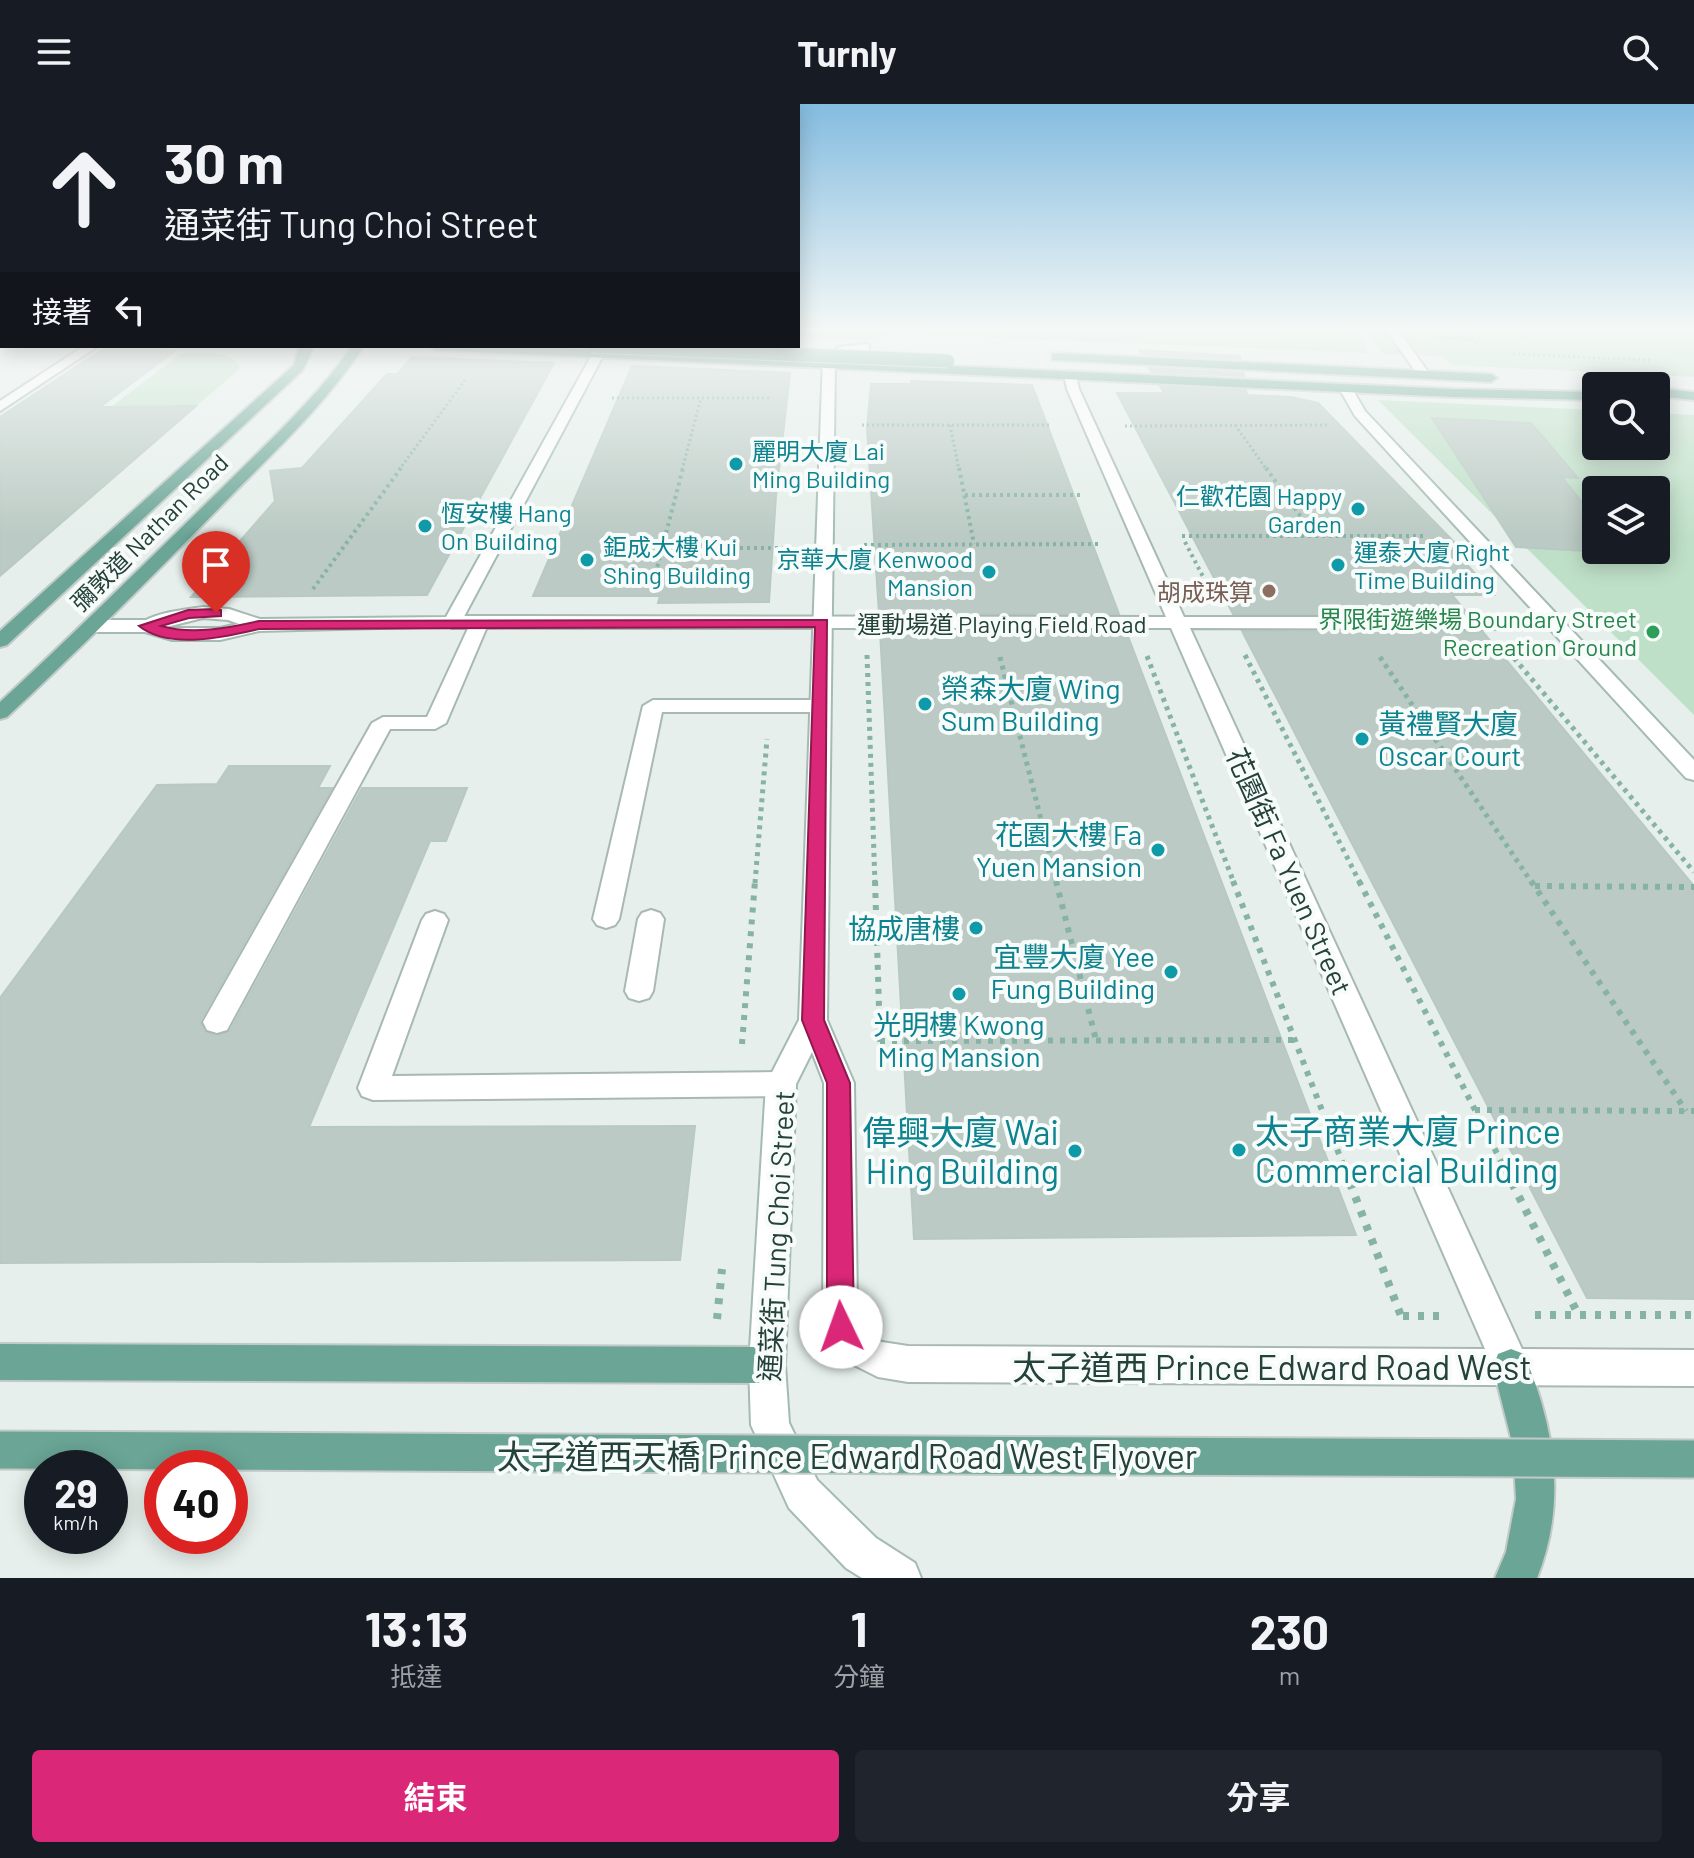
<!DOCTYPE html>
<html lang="zh-TW">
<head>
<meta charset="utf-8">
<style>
  body { margin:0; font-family:Barlow,"Noto Sans TC",sans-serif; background:#20242c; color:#f1f3f6; height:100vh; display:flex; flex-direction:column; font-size:30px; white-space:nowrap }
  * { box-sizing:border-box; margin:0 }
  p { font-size:26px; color:#9ea1a6 }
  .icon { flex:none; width:44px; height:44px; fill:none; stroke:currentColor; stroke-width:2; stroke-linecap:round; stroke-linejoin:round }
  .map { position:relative; height:1474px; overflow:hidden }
  .sheet { display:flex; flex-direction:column; background:#171b24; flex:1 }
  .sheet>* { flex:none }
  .banner { position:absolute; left:0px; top:0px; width:800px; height:244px; box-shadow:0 4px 20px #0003; background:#171b24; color:#f1f3f6; overflow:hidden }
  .controls { position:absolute; left:1582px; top:268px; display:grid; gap:16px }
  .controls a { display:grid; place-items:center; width:88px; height:88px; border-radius:8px; background:#171b24; box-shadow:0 4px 20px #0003; font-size:40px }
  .speed { position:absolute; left:24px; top:1346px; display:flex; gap:16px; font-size:40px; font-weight:700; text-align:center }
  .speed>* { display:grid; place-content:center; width:104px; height:104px; border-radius:50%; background:#171b24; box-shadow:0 4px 20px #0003; line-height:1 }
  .speed small { font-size:20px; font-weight:400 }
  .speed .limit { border:12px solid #d22; background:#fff; color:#111 }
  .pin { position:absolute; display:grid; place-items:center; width:68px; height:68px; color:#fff; margin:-82px -34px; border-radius:50% 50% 50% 0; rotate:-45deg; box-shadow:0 0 8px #0007 }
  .pin .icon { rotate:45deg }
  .me { position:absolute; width:88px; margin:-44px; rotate:357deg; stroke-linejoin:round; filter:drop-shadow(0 0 6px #0008) }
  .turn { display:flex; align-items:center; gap:28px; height:168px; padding:0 32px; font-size:36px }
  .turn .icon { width:104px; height:104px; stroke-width:2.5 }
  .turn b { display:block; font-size:56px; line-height:68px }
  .then { display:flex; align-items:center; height:76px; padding:0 32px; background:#0003; gap:16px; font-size:30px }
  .eta { display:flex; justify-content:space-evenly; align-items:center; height:136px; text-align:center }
  .eta b { font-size:48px; font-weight:700; line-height:56px }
  .action { display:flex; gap:16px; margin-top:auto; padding:16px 32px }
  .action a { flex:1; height:92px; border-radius:8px; background:#db2777; color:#fff; font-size:32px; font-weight:700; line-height:92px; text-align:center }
  .action a+a { background:#20242c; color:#f1f3f6 }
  header { display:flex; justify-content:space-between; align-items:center; height:104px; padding:0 32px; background:#171b24; font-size:36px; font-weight:700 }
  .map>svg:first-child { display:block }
  .green { fill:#bfe0c8; fill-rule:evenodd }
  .building { fill:#bbcac4; stroke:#b8c9c2; stroke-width:2 }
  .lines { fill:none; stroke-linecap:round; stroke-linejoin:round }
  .lane-casing { stroke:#a8b8b2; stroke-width:4 }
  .street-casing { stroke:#a8b8b2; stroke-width:4 }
  .secondary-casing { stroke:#a4bbb3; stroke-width:4 }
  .primary-casing { stroke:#c2cac8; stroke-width:4 }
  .path-far4 { stroke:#86b3a5; stroke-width:3; stroke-dasharray:2 3; stroke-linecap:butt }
  .path-far3 { stroke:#86b3a5; stroke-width:4; stroke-dasharray:3 4; stroke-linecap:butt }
  .path-far2 { stroke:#86b3a5; stroke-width:5; stroke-dasharray:4 5; stroke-linecap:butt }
  .path-far1 { stroke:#86b3a5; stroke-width:6; stroke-dasharray:5 7; stroke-linecap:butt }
  .path { stroke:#86b3a5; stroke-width:8; stroke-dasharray:6 9; stroke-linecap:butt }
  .lane { fill:#fff; fill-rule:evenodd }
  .street { fill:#fff; fill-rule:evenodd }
  .secondary { fill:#fff; fill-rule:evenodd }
  .primary { fill:#6aa596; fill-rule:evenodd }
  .primary-bridge-far1-casing { stroke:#c2cac8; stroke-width:15; stroke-linecap:butt }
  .primary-bridge-casing { stroke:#c2cac8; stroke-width:41; stroke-linecap:butt }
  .primary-bridge-far1 { stroke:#6aa596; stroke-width:13 }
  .primary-bridge { stroke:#6aa596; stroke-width:37 }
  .route { fill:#db2777; stroke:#8e194d; stroke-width:2 }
  .culture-dot { fill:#0f9aa8; stroke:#f7fbf9; stroke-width:3 }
  .education-dot { fill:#8d6e63; stroke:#f7fbf9; stroke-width:3 }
  .leisure-dot { fill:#2e9e5b; stroke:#f7fbf9; stroke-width:3 }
  .labels { text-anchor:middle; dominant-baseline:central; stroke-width:8; stroke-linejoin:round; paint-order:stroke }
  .far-culture-label { font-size:24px; fill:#0d838f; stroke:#f7fbf9; text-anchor:start }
  .far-street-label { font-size:24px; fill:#24423a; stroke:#f7fbf9 }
  .far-education-label { font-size:24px; fill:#785e54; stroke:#f7fbf9; text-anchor:end }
  .far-leisure-label { font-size:24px; fill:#27864d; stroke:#f7fbf9; text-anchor:end }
  .culture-label { font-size:28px; fill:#0d838f; stroke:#f7fbf9; text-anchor:end }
  .street-label { font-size:28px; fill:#24423a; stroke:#f7fbf9 }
  .near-culture-label { font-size:34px; fill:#0d838f; stroke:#f7fbf9; text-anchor:start }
  .near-street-label { font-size:34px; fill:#24423a; stroke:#f7fbf9 }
</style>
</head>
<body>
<header><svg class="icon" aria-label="menu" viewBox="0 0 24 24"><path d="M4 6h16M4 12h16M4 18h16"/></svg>Turnly<svg class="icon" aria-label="search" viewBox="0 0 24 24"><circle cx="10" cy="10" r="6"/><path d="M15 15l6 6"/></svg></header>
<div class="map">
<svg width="1694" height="1474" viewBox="0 0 1694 1474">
  <rect width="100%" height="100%" fill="#e6efeb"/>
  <!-- green -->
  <g class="green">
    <polygon points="798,227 1355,227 1369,249 897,230 866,236 798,233"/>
    <polygon points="1368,227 1694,227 1694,273 1452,261 1443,252 1383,250"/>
    <path d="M182 249C200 249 233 245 240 265L196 302 111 303Z"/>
    <path d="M1378 296 1596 306V342H1656V309L1694 311V611ZM1596 386H1656V446H1596Z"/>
  </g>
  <!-- building -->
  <g class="building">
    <polygon points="105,244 175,247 100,303 196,302 0,472 0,313"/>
    <polygon points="1139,246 1240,252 1240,255 1142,250"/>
    <polygon points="412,253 554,259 427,491 191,493 275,397 270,367 302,364 387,270 397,270"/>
    <polygon points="632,262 790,269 776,392 769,498 658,499 660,492 533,492"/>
    <polygon points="1149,264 1243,269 1244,272 1152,268"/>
    <polygon points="911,277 1032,281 1119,510 879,510 867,324 871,280 911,280"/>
    <polygon points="1160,282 1246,286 1247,291 1291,293 1318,299 1455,439 1447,438 1494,491 1452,491 1468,510 1233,510 1117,289 1164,289"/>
    <polygon points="1432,314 1531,319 1578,374 1562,373 1596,416 1596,446 1620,446 1622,449 1516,443"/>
    <polygon points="880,527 1126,527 1356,1131 914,1135"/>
    <polygon points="1242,527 1483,528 1694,782 1694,1195 1587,1194"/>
    <polygon points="229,662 330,662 318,684 332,684 200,917 204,927 216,932 230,927 362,684 467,684 446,737 430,737 309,1023 695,1022 680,1156 0,1159 0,894 157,681 217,680"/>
  </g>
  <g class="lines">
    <defs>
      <g id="lane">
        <polygon points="480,512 489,518 446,619 435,625 390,625 227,926 217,929 207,926 203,918 372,619 383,613 427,613 471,518"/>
        <polygon points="653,596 820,596 830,602 820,608 662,608 619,815 615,821 606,824 597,821 593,815 643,602"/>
        <polygon points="651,806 660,809 664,815 653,887 649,894 639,897 629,894 625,887 638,815 642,809"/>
        <polygon points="435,807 444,810 448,816 392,972 781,968 792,972 796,980 792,988 781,992 373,996 362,992 358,984 422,816 426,810"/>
      </g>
      <g id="street">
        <polygon points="1387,227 1399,227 1430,271 1428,274 1420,274"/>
        <polygon points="84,242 98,242 0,307 0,297"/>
        <polygon points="1070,267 1076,271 1079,285 1184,513 1553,513 1562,519 1553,525 1190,524 1522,1245 1694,1246 1694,1282 908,1278 878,1273 840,1254 835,1242 840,1230 853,1225 882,1238 908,1242 1485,1245 1171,524 452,524 443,518 452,512 1166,513 1067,285 1064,271"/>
        <path d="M203 503 229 505 266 517 268 521 259 527 228 516 203 514 146 528 137 522C151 509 183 506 203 503Z"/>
      </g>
      <g id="secondary">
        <polygon points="865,240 869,241 869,247 846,249 835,255 827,916 854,979 857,1202 858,1218 871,1242 866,1254 853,1259 840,1254 823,1223 824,979 812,948 796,980 785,1261 789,1319 817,1376 876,1434 915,1459 921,1474 862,1474 846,1464 789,1404 751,1321 749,1261 766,980 799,916 823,253 840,243"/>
        <polygon points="594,247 604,250 459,522 259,527 220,536 172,536 145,528 93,528 84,522 93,516 146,516 173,524 220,524 259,515 446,513"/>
        <polygon points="1340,281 1350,281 1365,307 1694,656 1694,676 1686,674 1355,312 1339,284"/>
      </g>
      <g id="primary">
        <polygon points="299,242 311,242 312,247 303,266 7,541 0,543 0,527 294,261"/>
        <path d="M352 242H364C326 300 274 348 225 398 154 471 82 543 7 613L0 615V598C75 529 147 457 220 386 266 340 316 295 352 242Z"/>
        <polygon points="429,242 512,242 1453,285 1596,288 1596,296 1453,293 435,246"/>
        <polygon points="1056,249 1491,270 1497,274 1491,278 1052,256 1052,250"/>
        <polygon points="1656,284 1694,288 1694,296 1656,292"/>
        <polygon points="0,1240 767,1243 780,1248 785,1261 780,1274 767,1279 0,1276"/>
        <path d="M1511 1245 1524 1250C1555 1324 1567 1399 1537 1474H1495L1506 1448 1516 1395 1513 1342 1493 1263 1498 1250Z"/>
      </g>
    </defs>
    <!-- lane casing -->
    <use href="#lane" class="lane-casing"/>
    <!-- street casing -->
    <use href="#street" class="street-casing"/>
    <!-- secondary casing -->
    <use href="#secondary" class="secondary-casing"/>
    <!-- primary casing -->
    <use href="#primary" class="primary-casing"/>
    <!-- path-far4 -->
    <g class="path-far4">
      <polyline points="1466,227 1479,242"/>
      <polyline points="1439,234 1473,236"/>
      <polyline points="1513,250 1651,256"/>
      <polyline points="612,294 770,294"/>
      <polyline points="862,321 1052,321"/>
      <polyline points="950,321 959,366"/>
      <polyline points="1235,321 1267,366"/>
      <polyline points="1125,322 1327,321"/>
      <polyline points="399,366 465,276"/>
      <polyline points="682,366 701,294"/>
    </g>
    <!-- path-far3 -->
    <g class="path-far3">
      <polyline points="959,364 974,440"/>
      <polyline points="1266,364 1314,431"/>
      <polyline points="965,391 1083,391"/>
      <polyline points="1182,432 1425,432"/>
      <polyline points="1185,438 1210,486"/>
      <polyline points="864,441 1102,440"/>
      <polyline points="663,444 784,444"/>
      <polyline points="652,483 683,364"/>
      <polyline points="313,485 401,364"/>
    </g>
    <!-- path-far2 -->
    <g class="path-far2">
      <polyline points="867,551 875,779"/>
      <polyline points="1245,551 1360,779"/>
      <polyline points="1147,552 1234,779"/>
      <polyline points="1000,553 1057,779"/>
      <polyline points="1380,553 1532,779"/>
      <polyline points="1514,554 1694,768"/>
      <polyline points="755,779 767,635"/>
    </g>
    <!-- path-far1 -->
    <g class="path-far1">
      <polyline points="875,777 881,965"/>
      <polyline points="1056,777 1096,936"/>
      <polyline points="1233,777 1351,1081"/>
      <polyline points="1359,777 1513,1081"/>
      <polyline points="1531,777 1686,1007"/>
      <polyline points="1535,782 1694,783"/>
      <polyline points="880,937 1295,936"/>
      <polyline points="742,940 755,777"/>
      <polyline points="1475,1006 1694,1007"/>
    </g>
    <!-- path -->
    <g class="path">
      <polyline points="1350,1079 1401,1212"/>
      <polyline points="1512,1079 1578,1210"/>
      <polyline points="1535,1211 1694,1211"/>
      <polyline points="1403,1212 1441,1212"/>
      <polyline points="717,1215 722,1165"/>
    </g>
    <!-- lane -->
    <use href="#lane" class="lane"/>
    <!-- street -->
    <use href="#street" class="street"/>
    <!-- secondary -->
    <use href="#secondary" class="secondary"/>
    <!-- primary -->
    <use href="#primary" class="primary"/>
    <defs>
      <polyline id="primary-bridge-far1" points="592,242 948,257"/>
      <polyline id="primary-bridge" points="0,1346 1694,1355"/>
    </defs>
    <!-- primary-bridge-far1 casing -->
    <use href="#primary-bridge-far1" class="primary-bridge-far1-casing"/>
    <!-- primary-bridge casing -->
    <use href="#primary-bridge" class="primary-bridge-casing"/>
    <!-- primary-bridge-far1 -->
    <use href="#primary-bridge-far1" class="primary-bridge-far1"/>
    <!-- primary-bridge -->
    <use href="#primary-bridge" class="primary-bridge"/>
  </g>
  <!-- sky -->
  <linearGradient id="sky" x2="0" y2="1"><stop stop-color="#84bce0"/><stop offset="0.52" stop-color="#f4f8f6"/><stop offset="1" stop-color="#f4f8f6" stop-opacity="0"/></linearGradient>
  <rect width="1694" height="433" fill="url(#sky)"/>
  <!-- route -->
  <path class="route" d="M216 505 221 506V512L189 514 161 522C193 531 227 524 259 517L827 516 824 916 850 979 854 1223 850 1232 841 1236 831 1232 827 1223V979L802 916 815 523 259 525C225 533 169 546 139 522L188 506Z"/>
  <!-- markers -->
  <g class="culture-dot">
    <circle cx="736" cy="360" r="8"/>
    <circle cx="1358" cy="405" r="8"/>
    <circle cx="425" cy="422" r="8"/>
    <circle cx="587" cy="456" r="8"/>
    <circle cx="1338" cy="461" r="8"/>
    <circle cx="989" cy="468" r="8"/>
    <circle cx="925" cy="600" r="8"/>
    <circle cx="1362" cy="635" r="8"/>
    <circle cx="1158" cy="746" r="8"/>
    <circle cx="976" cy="824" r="8"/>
    <circle cx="1171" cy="868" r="8"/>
    <circle cx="959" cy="890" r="8"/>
    <circle cx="1239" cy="1046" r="8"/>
    <circle cx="1075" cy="1047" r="8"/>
  </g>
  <circle class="education-dot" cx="1269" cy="487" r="8"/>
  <circle class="leisure-dot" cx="1653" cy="528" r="8"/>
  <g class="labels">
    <!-- far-culture labels -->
    <g class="far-culture-label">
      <text x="752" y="346">麗明大廈 Lai<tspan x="752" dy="28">Ming Building</tspan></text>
      <text x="1342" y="391" text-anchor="end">仁歡花園 Happy<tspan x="1342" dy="28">Garden</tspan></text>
      <text x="441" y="408">恆安樓 Hang<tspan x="441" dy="28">On Building</tspan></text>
      <text x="603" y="442">鉅成大樓 Kui<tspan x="603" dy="28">Shing Building</tspan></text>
      <text x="1354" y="447">運泰大廈 Right<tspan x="1354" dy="28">Time Building</tspan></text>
      <text x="973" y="454" text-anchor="end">京華大廈 Kenwood<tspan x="973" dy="28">Mansion</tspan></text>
    </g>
    <!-- far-street labels -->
    <g class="far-street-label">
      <text transform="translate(149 428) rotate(-45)">彌敦道 Nathan Road</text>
      <text x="1002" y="519">運動場道 Playing Field Road</text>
    </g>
    <!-- far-education labels -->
    <g class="far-education-label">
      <text x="1253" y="487">胡成珠算</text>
    </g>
    <!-- far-leisure labels -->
    <g class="far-leisure-label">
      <text x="1637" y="514">界限街遊樂場 Boundary Street<tspan x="1637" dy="28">Recreation Ground</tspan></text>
    </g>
    <!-- culture labels -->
    <g class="culture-label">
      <text x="941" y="584" text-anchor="start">榮森大廈 Wing<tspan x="941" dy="32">Sum Building</tspan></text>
      <text x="1378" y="619" text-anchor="start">黃禮賢大廈<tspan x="1378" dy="32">Oscar Court</tspan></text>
      <text x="1142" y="730">花園大樓 Fa<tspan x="1142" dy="32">Yuen Mansion</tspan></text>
      <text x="960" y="824">協成唐樓</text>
      <text x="1155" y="852">宜豐大廈 Yee<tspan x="1155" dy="32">Fung Building</tspan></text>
      <text x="959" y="920" text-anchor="middle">光明樓 Kwong<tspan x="959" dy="32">Ming Mansion</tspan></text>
    </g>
    <!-- street labels -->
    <g class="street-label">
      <text transform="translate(1290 767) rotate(66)">花園街 Fa Yuen Street</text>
      <text transform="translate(776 1132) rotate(-87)">通菜街 Tung Choi Street</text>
    </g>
    <!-- near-culture labels -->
    <g class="near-culture-label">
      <text x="1255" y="1026">太子商業大廈 Prince<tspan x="1255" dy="39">Commercial Building</tspan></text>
      <text x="1059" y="1027" text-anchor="end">偉興大廈 Wai<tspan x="1059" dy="39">Hing Building</tspan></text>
    </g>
    <!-- near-street labels -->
    <g class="near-street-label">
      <text x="1272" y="1262">太子道西 Prince Edward Road West</text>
      <text x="847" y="1351">太子道西天橋 Prince Edward Road West Flyover</text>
    </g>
  </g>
</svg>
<div class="controls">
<a><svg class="icon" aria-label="search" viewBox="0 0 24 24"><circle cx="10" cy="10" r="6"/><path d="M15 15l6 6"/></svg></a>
<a><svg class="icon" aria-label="layers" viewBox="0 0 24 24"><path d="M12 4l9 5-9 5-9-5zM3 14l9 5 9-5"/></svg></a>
</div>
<div class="speed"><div>29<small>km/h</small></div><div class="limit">40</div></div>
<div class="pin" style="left:216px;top:509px;background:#d93025"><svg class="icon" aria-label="arrive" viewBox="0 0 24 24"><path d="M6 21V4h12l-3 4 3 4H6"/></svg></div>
<svg class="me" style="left:841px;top:1223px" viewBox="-20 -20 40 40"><circle r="19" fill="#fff"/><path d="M0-13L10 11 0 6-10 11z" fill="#db2777"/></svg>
<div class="banner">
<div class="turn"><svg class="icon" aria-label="ahead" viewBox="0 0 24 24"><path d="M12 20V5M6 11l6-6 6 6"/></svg><div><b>30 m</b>通菜街 Tung Choi Street</div></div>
<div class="then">接著<svg class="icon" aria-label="left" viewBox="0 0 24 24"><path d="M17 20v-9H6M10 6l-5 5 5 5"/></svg></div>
</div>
</div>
<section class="sheet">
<div class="eta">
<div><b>13:13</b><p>抵達</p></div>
<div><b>1</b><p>分鐘</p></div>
<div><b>230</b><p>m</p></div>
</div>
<div class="action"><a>結束</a><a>分享</a></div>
</section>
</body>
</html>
